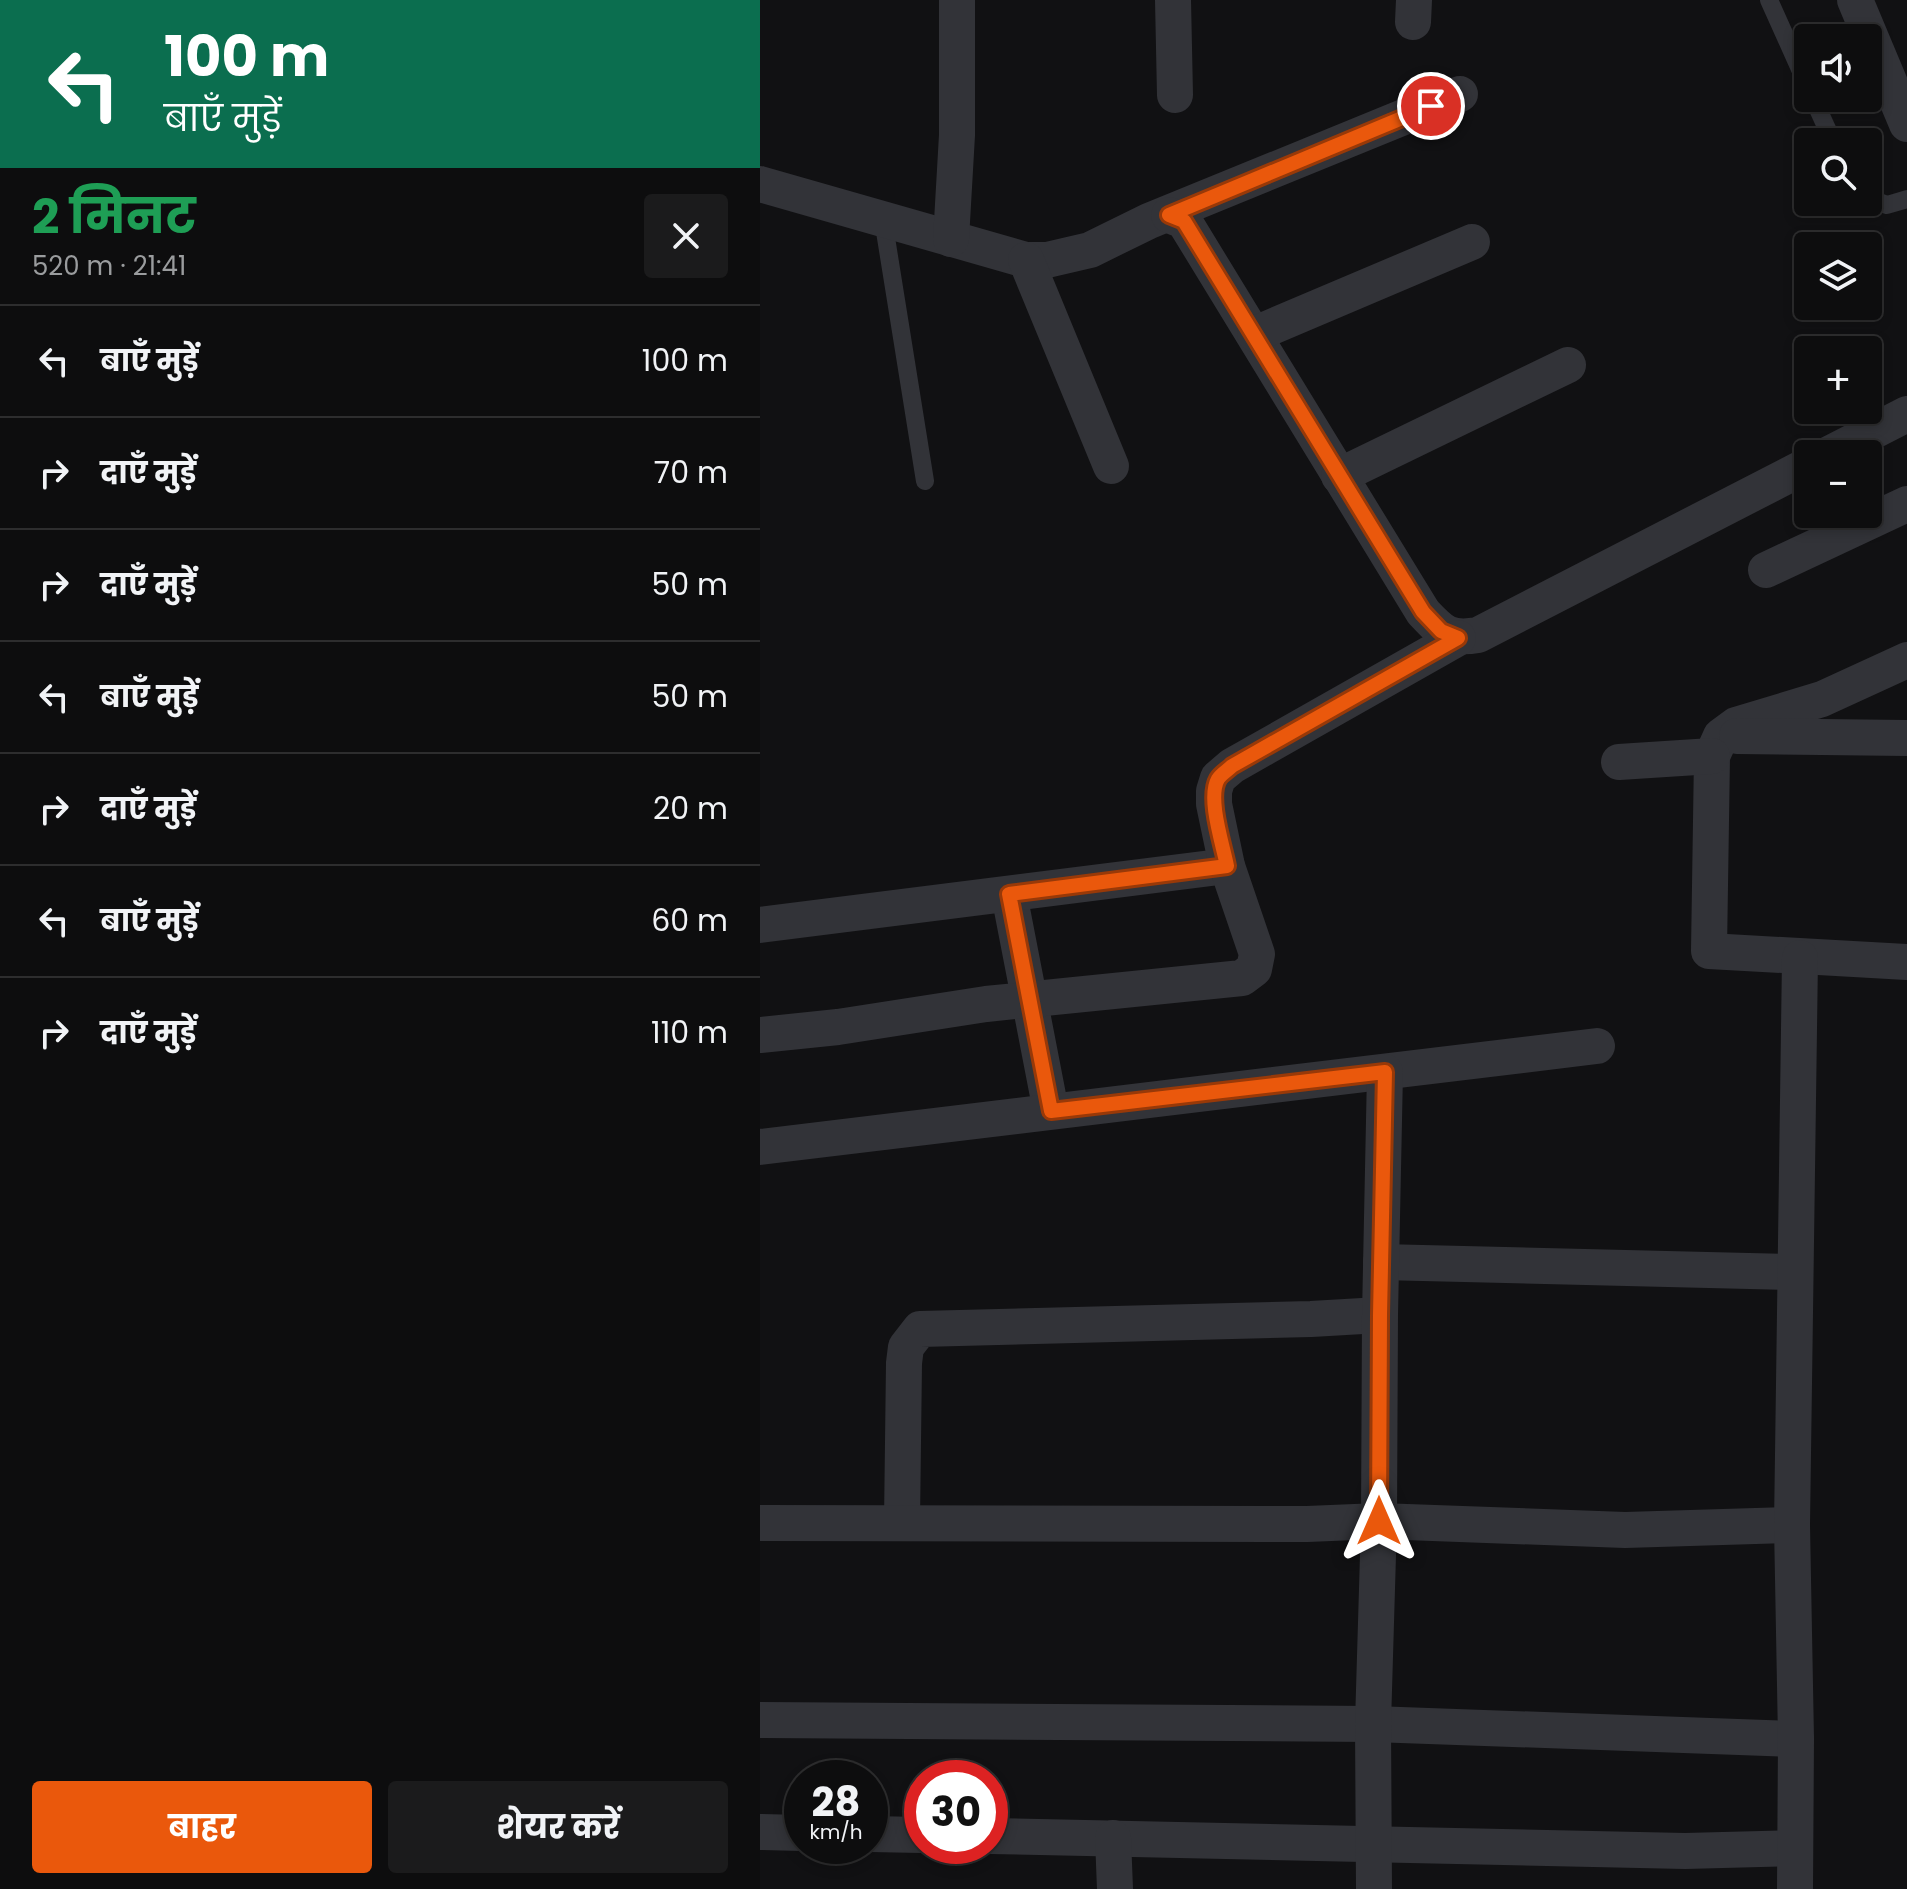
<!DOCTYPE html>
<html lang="hi">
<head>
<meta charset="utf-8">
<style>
  body { margin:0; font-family:Poppins,"Noto Sans Devanagari",sans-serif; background:#1b1b1c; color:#f1f3f6; height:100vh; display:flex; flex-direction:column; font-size:30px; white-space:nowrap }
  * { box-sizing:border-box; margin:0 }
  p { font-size:26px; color:#9a9c9e }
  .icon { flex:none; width:44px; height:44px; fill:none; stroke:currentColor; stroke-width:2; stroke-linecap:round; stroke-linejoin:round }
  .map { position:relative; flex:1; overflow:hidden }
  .side { display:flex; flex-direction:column; background:#0d0d0e; width:760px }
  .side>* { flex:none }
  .hud { background:#0b6e4f; color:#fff; overflow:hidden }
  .fabs { position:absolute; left:1034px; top:24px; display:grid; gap:16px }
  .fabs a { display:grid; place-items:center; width:88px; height:88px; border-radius:8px; background:#0d0d0e; box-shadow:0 4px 12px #0003,0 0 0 2px #2d2d2e; font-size:40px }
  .speed { position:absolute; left:24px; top:1760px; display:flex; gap:16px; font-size:40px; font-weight:700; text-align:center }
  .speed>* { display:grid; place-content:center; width:104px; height:104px; border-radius:50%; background:#0d0d0e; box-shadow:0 4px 12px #0003,0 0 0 2px #2d2d2e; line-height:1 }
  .speed small { font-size:20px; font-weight:400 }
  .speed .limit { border:12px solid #d22; background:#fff; color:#111 }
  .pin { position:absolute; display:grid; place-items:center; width:68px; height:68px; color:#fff; margin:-34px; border:4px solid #fff; border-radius:50%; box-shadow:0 2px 8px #0007 }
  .me { position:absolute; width:88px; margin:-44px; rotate:0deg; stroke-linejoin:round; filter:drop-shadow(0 0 6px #0008) }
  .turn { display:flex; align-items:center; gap:28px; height:168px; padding:0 32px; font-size:36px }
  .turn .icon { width:104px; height:104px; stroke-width:2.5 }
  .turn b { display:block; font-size:56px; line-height:68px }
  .round { display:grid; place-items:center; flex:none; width:84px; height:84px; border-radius:8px; background:#1b1b1c }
  .head { display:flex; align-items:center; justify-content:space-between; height:136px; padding:0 32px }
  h1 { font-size:48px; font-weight:700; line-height:60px; color:#1e9e55 }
  .primary-button { display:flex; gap:16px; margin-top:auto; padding:16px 32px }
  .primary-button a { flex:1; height:92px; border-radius:8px; background:#ea580c; color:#fff; font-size:32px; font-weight:700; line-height:92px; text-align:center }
  .primary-button a+a { background:#1b1b1c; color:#f1f3f6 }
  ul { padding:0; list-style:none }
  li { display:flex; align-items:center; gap:24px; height:112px; padding:0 32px; border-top:2px solid #2d2d2e }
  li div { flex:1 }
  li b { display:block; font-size:30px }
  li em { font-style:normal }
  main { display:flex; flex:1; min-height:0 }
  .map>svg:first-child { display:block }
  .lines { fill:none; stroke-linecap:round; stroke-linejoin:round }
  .service { stroke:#323338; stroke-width:18 }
  .minor { stroke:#323338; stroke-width:36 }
  .route-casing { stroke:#983908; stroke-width:20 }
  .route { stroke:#ea580c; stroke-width:14 }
</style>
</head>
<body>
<main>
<section class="side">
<div class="hud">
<div class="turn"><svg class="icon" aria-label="left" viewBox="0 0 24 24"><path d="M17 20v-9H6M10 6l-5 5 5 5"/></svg><div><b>100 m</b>बाएँ मुड़ें</div></div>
</div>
<div class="head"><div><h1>2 मिनट</h1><p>520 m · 21:41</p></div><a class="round"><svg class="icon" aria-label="close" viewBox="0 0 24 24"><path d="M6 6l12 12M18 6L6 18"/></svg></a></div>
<ul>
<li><svg class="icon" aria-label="left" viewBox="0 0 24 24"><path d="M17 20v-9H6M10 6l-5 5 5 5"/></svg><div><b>बाएँ मुड़ें</b></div><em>100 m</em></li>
<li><svg class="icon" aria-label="right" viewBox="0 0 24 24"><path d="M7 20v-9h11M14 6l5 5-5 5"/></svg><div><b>दाएँ मुड़ें</b></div><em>70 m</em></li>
<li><svg class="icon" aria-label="right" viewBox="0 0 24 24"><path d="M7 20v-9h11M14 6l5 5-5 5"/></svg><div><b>दाएँ मुड़ें</b></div><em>50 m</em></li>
<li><svg class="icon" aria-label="left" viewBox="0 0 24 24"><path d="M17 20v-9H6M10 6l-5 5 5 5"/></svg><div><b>बाएँ मुड़ें</b></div><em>50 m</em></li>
<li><svg class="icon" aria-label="right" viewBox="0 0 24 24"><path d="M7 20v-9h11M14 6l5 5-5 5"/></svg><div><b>दाएँ मुड़ें</b></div><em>20 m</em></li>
<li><svg class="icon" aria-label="left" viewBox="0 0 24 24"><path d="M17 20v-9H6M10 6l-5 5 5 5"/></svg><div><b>बाएँ मुड़ें</b></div><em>60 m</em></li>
<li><svg class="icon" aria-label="right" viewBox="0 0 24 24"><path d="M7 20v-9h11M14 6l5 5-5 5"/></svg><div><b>दाएँ मुड़ें</b></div><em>110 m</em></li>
</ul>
<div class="primary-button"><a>बाहर</a><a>शेयर करें</a></div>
</section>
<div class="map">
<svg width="1147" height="1889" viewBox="0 0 1147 1889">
  <rect width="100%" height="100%" fill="#111113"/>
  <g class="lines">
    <!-- service -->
    <g class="service">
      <polyline points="1009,0 1048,87"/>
      <polyline points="1053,98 1073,142"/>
      <polyline points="1108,198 1127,205 1147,199"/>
      <polyline points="123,219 165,481"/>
    </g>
    <!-- minor -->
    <g class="minor">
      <polyline points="413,0 415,95"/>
      <polyline points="1095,0 1147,124"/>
      <polyline points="653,22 654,0"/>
      <polyline points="0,184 266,260 287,260 330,250 389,221 700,94"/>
      <path d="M409 215 424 221 663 612C682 632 688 640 718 635L1048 465"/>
      <polyline points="191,239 197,135 197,0"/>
      <polyline points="266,260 351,466"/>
      <polyline points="495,334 712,242"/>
      <polyline points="1069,454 1147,414"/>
      <polyline points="579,476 808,365"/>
      <polyline points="1006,570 1147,504"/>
      <polyline points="1147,660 1062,699 976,725 961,736 952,756 949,951 1147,962"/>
      <polyline points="977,736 1147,738"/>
      <polyline points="859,762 952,756"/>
      <polyline points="249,894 291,1111"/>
      <polyline points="0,925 467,866"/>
      <polyline points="0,1035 78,1027 226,1004 482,978 494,969 497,954 467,866 454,804 454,791 458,778 472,766 698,638"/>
      <polyline points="0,1147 837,1046"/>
      <polyline points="621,1262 1035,1272"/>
      <polyline points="142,1521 144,1363 146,1347 160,1329 551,1319 620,1315"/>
      <polyline points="0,1523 547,1524 619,1521 865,1530 1032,1525"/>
      <polyline points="0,1720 613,1724 1036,1739"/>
      <polyline points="0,1832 42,1833"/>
      <polyline points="110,1834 162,1835"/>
      <polyline points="230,1836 925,1851 1035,1848"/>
      <polyline points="353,1838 355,1889"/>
      <polyline points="614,1889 613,1724 619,1521 620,1315 625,1072"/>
      <polyline points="1035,1889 1036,1739 1032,1525 1040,958"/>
    </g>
  </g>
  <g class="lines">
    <defs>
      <path id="route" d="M619 1521 620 1315 625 1072 291 1111 249 894 467 866C463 845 447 798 458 779 461 774 468 770 472 766L698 638 681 631 663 612 424 221 409 215 671 106"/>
    </defs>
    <!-- route casing -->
    <use href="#route" class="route-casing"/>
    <!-- route -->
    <use href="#route" class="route"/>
  </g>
</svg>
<div class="fabs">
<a><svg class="icon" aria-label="sound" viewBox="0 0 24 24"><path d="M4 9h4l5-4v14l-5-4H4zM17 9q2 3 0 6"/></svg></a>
<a><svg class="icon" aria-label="search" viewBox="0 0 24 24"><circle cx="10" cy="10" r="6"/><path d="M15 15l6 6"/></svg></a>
<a><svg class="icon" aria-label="layers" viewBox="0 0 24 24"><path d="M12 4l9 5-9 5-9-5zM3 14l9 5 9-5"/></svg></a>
<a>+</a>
<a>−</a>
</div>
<div class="speed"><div>28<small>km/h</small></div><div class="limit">30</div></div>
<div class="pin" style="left:671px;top:106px;background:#d93025"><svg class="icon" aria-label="arrive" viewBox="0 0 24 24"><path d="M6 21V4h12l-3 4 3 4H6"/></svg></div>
<svg class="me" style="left:619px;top:1521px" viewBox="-20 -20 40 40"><path d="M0-17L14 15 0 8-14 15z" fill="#ea580c" stroke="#fff" stroke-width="4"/></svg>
</div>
</main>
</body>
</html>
